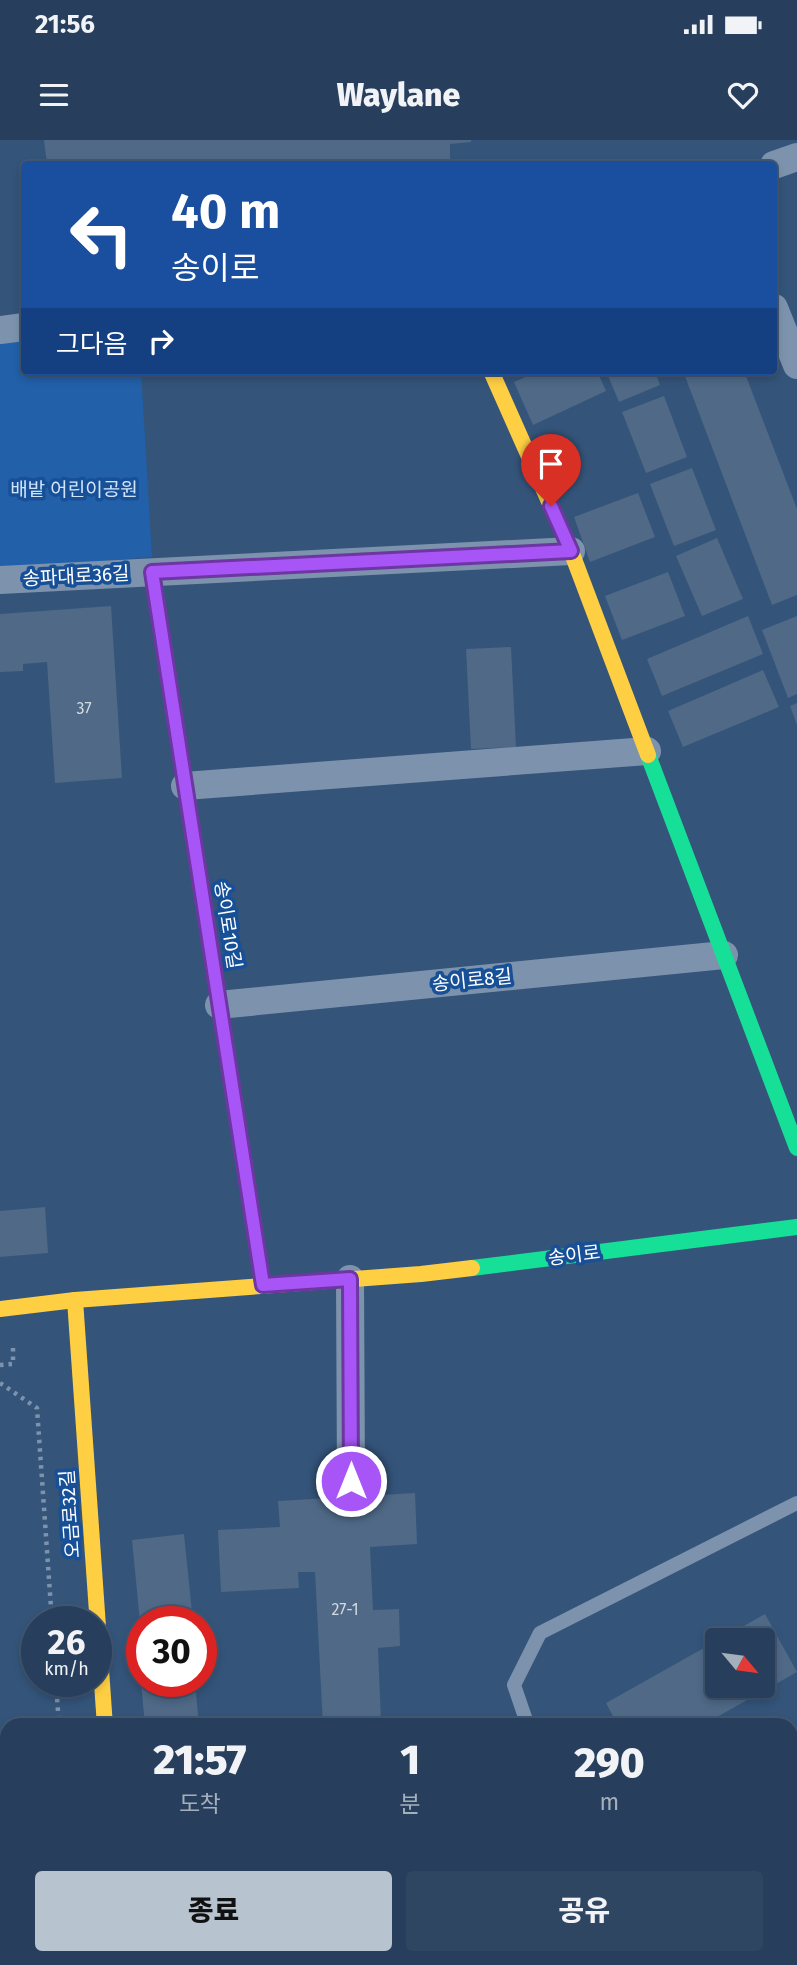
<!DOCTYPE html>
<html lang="ko">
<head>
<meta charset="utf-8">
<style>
  body { margin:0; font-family:"Fira Sans","Noto Sans KR",sans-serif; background:#2f4662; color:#f1f3f6; height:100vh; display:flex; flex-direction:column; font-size:26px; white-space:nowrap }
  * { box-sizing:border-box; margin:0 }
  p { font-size:23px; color:#a4afbb }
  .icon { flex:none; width:38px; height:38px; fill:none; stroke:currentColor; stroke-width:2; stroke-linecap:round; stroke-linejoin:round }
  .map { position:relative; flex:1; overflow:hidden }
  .drawer { position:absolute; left:0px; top:1578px; width:798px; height:247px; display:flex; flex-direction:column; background:#273f5c; border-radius:21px 21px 0 0; box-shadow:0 4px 10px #0003,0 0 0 2px #435872 }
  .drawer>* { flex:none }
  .guide { position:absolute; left:21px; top:21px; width:756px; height:214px; border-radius:7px; box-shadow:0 4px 10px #0003,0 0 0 2px #435872; background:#1a4fa0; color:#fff; overflow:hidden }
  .needle { width:46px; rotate:119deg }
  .controls { position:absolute; left:705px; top:1488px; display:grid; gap:14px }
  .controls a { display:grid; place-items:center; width:70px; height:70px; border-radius:7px; background:#273f5c; box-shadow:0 4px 10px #0003,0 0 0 2px #435872; font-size:35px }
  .speed { position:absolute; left:21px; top:1466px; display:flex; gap:14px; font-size:35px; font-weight:700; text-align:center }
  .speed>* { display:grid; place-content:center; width:91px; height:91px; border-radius:50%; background:#273f5c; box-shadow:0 4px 10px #0003,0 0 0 2px #435872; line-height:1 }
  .speed small { font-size:18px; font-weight:400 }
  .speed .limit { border:10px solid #d22; background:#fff; color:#111 }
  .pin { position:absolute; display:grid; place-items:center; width:60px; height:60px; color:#fff; margin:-72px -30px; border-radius:50% 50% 50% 0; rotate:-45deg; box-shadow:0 0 7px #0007 }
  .pin .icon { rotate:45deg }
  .me { position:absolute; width:77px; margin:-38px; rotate:0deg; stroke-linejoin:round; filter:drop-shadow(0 0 5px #0008) }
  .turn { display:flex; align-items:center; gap:24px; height:147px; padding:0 35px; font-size:32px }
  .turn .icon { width:91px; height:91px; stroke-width:2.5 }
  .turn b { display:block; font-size:49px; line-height:60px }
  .then { display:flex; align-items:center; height:66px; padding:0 35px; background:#0003; gap:14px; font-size:26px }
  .eta { display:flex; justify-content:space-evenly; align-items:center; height:119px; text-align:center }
  .eta b { font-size:42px; font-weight:800; line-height:49px }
  .cta { display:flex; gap:14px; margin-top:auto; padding:14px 35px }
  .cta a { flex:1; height:80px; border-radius:7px; background:#b8c3d0; color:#111; font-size:28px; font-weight:800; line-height:80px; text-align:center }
  .cta a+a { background:#2f4662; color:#f1f3f6 }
  .status { display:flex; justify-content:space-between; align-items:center; height:49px; padding:0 35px; background:#273f5c; direction:ltr }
  .status svg { height:19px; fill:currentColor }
  header { display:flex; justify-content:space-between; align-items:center; height:91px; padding:0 35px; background:#273f5c; font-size:32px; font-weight:800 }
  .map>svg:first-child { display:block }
  .green { fill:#2260a9 }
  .building { fill:#4f6987 }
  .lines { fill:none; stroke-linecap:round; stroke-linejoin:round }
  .path { stroke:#7d93ad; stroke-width:4.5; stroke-dasharray:3.5 5; stroke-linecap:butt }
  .lane { stroke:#7d93ad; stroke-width:14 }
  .street { stroke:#7d93ad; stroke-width:28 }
  .fast { stroke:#16e098; stroke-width:16 }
  .slow { stroke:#ffcf43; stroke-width:16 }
  .jam { stroke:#f24e42; stroke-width:16 }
  .route-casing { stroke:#6d37a1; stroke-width:18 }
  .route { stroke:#a855f7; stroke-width:12 }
  .labels { text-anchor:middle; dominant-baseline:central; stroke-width:7; stroke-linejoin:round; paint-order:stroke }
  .number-label { font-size:16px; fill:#d3dae1 }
  .park-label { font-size:19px; fill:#d0e5fc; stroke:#175097 }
  .street-label { font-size:19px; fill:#fff; stroke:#175097 }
</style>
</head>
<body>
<div class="status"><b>21:56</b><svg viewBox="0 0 49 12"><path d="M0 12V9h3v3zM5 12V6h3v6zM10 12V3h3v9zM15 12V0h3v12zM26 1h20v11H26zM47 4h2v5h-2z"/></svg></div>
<header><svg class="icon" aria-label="menu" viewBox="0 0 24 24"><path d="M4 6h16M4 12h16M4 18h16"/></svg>Waylane<svg class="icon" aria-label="heart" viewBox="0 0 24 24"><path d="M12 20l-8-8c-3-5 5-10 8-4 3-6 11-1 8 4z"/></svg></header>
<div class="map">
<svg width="797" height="1825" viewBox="0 0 797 1825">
  <rect width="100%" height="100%" fill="#34547a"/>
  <!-- green -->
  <polygon class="green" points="24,200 24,231 141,231 152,417 0,429 0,202"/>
  <!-- building -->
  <g class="building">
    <polygon points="44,0 471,0 471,2 450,4 450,24 47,24"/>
    <polygon points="539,231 597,231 606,251 533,285 514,242"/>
    <polygon points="606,231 655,231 660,245 619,262"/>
    <polygon points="683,231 744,231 797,369 797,455 772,465"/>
    <polygon points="664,256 687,317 646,333 622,272"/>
    <polygon points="692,328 716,390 674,406 650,344"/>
    <polygon points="638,353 655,397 590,422 574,377"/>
    <polygon points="717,398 743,459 702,476 676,416"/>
    <polygon points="668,432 685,476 622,500 605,456"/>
    <polygon points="111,466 122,638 55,643 47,522 23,524 23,531 0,532 0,474"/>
    <polygon points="748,476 763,514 662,556 647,519"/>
    <polygon points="797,476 797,554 788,558 762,490"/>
    <polygon points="511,507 516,607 471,609 466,509"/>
    <polygon points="763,530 779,567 683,607 668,571"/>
    <polygon points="797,563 797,585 790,566"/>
    <polygon points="45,1067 48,1113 0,1117 0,1071"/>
    <polygon points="415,1353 417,1404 370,1407 373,1470 399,1469 400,1506 378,1508 381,1582 406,1581 406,1586 323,1586 315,1432 298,1432 299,1448 221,1452 218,1390 280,1387 278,1361"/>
    <polygon points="184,1394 193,1482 140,1482 132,1400"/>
    <polygon points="765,1474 797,1532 701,1586 618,1586 606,1563 718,1500 718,1545 763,1545 763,1500 719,1500"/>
    <polygon points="141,1542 195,1542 199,1586 145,1586"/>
  </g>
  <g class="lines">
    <!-- path -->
    <g class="path">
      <polyline points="0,1225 13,1224 13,1203"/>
      <polyline points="0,1243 37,1268 52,1482"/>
      <polyline points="56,1542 59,1586"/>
      <polyline points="75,1818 75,1825"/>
    </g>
    <!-- lane -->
    <g class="lane">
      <polyline points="528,1586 514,1545 540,1493 797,1363"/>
      <polyline points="791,1744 797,1740"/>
    </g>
    <!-- street -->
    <g class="street">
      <polyline points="774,25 797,17"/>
      <polyline points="774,168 797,225"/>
      <polyline points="0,190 24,187"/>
      <polyline points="0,440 571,411"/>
      <polyline points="185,646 647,611"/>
      <polyline points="219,865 724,815"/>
      <polyline points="350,1139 351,1341"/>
    </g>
    <!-- fast -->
    <g class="fast">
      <polyline points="648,615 797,1008"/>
      <polyline points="226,906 263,1145"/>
      <polyline points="472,1128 797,1087"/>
    </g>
    <!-- slow -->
    <g class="slow">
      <polyline points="491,231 571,411 648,615"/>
      <polyline points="152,432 226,906"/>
      <polyline points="75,1160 105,1586"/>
      <polyline points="0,1169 75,1160 421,1134 472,1128"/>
    </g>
    <!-- jam -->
    <polyline class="jam" points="131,1818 132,1825"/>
  </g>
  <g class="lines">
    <defs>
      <polyline id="route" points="351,1341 350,1139 263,1145 152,432 571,411 551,366"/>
    </defs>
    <!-- route casing -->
    <use href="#route" class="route-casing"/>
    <!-- route -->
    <use href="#route" class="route"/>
  </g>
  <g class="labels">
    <!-- number labels -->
    <g class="number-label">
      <text x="84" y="568">37</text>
      <text x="345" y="1469">27-1</text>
    </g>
    <!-- park labels -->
    <g class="park-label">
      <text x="74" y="349">배밭 어린이공원</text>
    </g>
    <!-- street labels -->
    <g class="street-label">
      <text transform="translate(76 436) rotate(-3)">송파대로36길</text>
      <text transform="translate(228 785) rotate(81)">송이로10길</text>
      <text transform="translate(472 840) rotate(-6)">송이로8길</text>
      <text transform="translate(574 1115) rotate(-7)">송이로</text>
      <text transform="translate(70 1374) rotate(-94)">오금로32길</text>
    </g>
  </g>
</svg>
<div class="controls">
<a><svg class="needle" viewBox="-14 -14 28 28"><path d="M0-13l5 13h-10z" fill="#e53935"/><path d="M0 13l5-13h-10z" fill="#a4afbb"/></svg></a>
</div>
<div class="speed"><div>26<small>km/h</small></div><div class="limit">30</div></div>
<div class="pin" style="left:551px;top:366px;background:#d93025"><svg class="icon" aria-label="arrive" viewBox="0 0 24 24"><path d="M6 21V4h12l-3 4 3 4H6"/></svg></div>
<svg class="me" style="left:351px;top:1341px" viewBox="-20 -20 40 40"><circle r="17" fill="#a855f7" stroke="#fff" stroke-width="3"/><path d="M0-11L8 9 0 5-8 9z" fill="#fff"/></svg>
<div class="guide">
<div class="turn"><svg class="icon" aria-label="left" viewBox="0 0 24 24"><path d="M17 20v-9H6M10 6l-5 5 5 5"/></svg><div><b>40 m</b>송이로</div></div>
<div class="then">그다음<svg class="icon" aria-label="right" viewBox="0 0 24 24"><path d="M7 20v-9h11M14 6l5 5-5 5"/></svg></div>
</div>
<section class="drawer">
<div class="eta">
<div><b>21:57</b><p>도착</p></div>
<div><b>1</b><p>분</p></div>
<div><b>290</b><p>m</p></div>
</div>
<div class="cta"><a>종료</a><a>공유</a></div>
</section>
</div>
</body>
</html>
